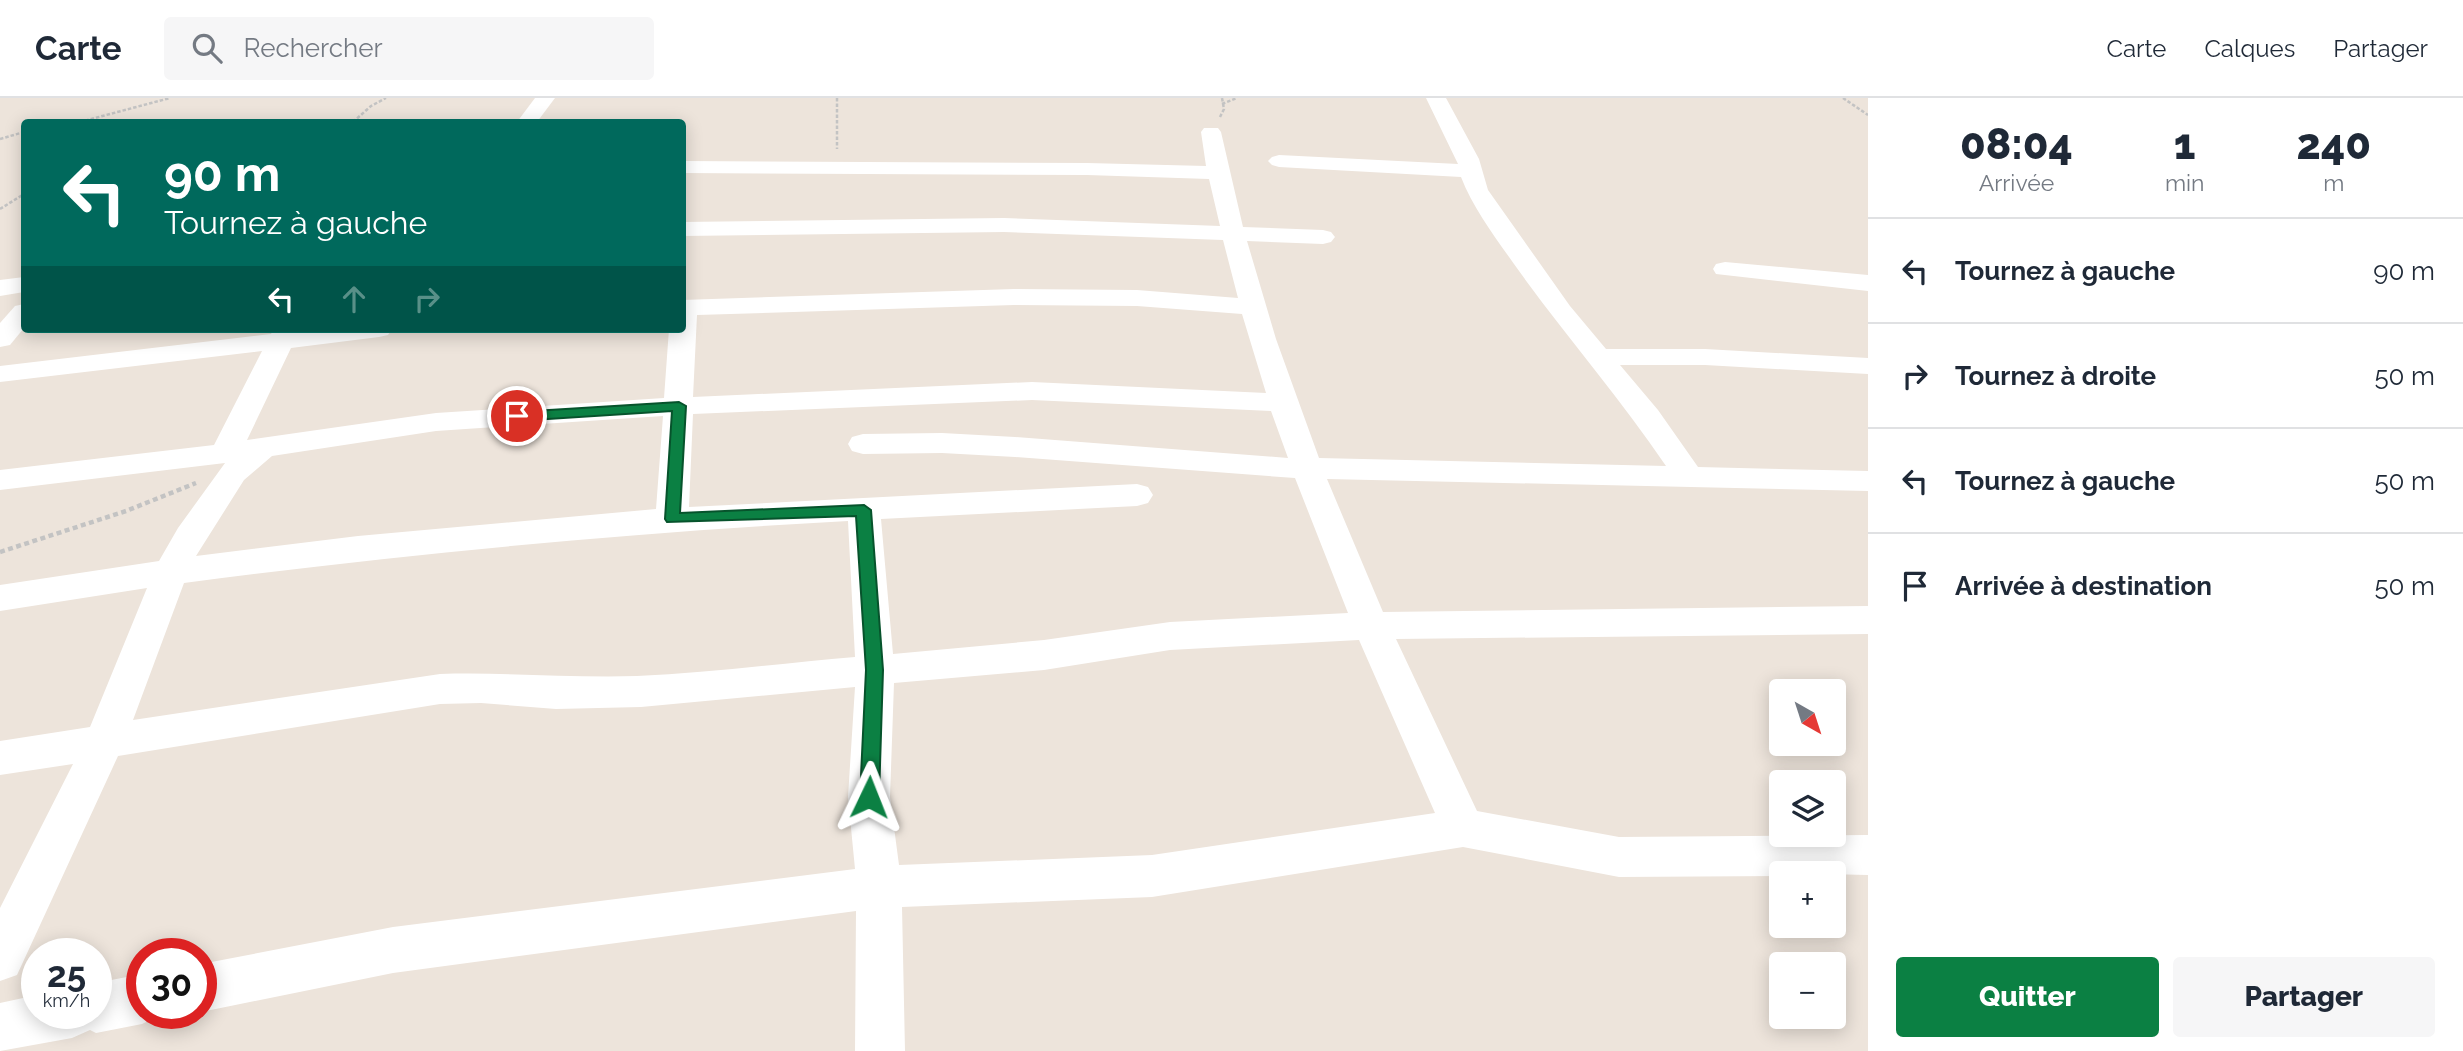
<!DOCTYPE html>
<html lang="fr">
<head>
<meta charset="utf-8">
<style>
  body { margin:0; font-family:Raleway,sans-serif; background:#f6f6f7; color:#1f2937; height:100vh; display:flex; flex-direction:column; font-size:26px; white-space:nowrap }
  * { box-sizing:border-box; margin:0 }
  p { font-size:23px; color:#747a83 }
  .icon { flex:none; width:38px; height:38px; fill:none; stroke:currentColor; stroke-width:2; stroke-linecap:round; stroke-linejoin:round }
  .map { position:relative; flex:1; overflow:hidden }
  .panel { display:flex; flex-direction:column; background:#fff; width:595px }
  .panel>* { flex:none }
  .banner { position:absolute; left:21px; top:21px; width:665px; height:214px; border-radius:7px; box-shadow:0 4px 18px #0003; background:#00695c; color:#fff; overflow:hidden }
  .needle { width:46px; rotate:141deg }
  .tools { position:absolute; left:1769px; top:581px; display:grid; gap:14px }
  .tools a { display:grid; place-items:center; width:77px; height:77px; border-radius:7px; background:#fff; box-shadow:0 4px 18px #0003; font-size:35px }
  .speed { position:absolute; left:21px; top:840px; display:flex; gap:14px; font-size:35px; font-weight:700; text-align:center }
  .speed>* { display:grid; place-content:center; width:91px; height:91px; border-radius:50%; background:#fff; box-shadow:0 4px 18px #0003; line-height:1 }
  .speed small { font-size:18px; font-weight:400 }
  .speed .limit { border:10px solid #d22; background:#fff; color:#111 }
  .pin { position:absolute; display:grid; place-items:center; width:60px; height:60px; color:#fff; margin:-30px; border:4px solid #fff; border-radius:50%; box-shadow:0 2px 7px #0007 }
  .me { position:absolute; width:77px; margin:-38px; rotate:2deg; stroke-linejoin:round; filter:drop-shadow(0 0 5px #0008) }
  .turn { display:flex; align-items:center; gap:24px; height:147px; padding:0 28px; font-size:32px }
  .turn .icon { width:91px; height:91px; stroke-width:2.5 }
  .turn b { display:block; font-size:49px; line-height:60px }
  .lanes { display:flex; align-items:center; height:66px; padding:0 28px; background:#0003; justify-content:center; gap:35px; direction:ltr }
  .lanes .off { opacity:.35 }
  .eta { display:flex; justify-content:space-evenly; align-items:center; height:119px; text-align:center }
  .eta b { font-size:42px; font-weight:800; line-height:49px }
  .action { display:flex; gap:14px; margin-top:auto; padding:14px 28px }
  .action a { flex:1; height:80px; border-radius:7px; background:#0b8043; color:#fff; font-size:28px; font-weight:800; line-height:80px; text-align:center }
  .action a+a { background:#f6f6f7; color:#1f2937 }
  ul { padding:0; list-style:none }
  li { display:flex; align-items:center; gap:21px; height:105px; padding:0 28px; border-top:2px solid #e0e1e3 }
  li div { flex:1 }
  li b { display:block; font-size:26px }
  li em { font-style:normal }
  header { display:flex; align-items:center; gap:42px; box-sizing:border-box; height:98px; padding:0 35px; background:#fff; border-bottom:2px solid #e0e1e3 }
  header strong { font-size:33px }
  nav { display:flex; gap:38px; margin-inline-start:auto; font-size:24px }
  .search { width:490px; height:63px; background:#f6f6f7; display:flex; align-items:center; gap:18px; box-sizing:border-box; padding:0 24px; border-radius:7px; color:#747a83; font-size:26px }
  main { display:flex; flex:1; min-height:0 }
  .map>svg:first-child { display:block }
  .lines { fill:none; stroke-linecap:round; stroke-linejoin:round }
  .path-far1 { stroke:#c3c3c3; stroke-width:2.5; stroke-dasharray:3.5 2; stroke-linecap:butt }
  .path { stroke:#c3c3c3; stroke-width:4.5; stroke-dasharray:5 3.5; stroke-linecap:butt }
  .minor { fill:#fff; fill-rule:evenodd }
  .route { fill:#0b8043; stroke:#07532c; stroke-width:2 }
</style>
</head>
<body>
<header>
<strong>Carte</strong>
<div class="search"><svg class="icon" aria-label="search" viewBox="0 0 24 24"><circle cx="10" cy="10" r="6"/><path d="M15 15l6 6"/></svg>Rechercher</div>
<nav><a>Carte</a><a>Calques</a><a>Partager</a></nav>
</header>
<main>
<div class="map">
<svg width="1868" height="953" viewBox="0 0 1868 953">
  <rect width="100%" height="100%" fill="#ede4db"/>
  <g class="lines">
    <!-- path-far1 -->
    <g class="path-far1">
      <polyline points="837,0 837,51"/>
      <polyline points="1843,0 1868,17"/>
      <polyline points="1222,6 1237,0"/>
      <polyline points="1220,19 1224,11 1222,0"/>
      <polyline points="80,24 170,0"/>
      <polyline points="282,24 353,24"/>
      <polyline points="353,24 371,8 386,0"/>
      <polyline points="0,41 24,34"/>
      <polyline points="0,111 24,96"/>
    </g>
    <!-- path -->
    <polyline class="path" points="0,454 126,413 196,385"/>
    <!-- minor -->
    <g class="minor">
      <polygon points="535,0 555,0 537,24 517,24"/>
      <path d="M1426 0H1446L1479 61 1488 92 1570 208 1606 251H1705L1868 260V276L1705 267H1620L1658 312 1698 369 1868 373V393L1327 381 1383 514 1868 508V536L1396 541 1477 713 1619 739 1868 737V777L1782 775V778L1619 779 1463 749 1152 799 902 809 905 953H855L856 813 393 875 201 914V866L393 829 855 771 848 699 855 589 641 609 556 611 481 605 440 606 118 658 17 877 0 883V810L73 666 0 677V643L90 629 147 490 0 513V487L159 463 178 430 225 365 0 392V372L214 347 262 253 0 284V268L271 236 274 231H392L388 237 379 239 291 250 247 342 436 315 664 300 669 231H682V202L1014 191 1137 192 1238 200 1223 142 1004 134 682 138V124L1004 120 1220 128 1209 81 1087 77 682 75V63L1087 65 1206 68 1201 34 1204 30H1218L1221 34 1243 129 1323 132 1331 134 1335 139 1331 144 1323 146 1247 143 1276 241 1319 360 1666 368C1619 298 1563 235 1514 166 1495 139 1473 110 1461 79L1279 69 1272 67 1268 63 1272 59 1279 57 1458 66ZM1014 207 1137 208 1242 216 1266 295 1032 284 693 299 697 217ZM1032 302 1271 313 1288 360 1015 339 942 335 863 336 852 339 848 346 852 353 863 356 942 355 1015 359 1295 380 1348 515 1170 524 1044 542 893 556 881 421 1137 408 1148 405 1153 397 1148 389 1137 386 689 409 693 316ZM663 318 656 411 358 438 196 458 244 382 272 358 436 333ZM848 423 855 559C783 565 710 575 637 578 571 580 506 574 440 576L133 622 184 485C405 456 626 435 848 423ZM1359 542 1435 715 1152 757 899 767 890 699 894 585 1044 572 1170 552Z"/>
      <polygon points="1725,164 1868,177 1868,193 1716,176 1713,171 1716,166"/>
      <polygon points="24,179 24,194 0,198 0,182"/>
      <polygon points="24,206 24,230 10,247 0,249 0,225 15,208"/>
      <polygon points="142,876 142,915 161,915 159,918 142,926 96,935 90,932 72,940 0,953 0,905 37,897 37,915 96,915 96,885"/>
    </g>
  </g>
  <!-- route -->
  <polygon class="route" points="679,304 686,308 680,415 864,407 871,412 883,572 879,699 876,705 869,707 862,705 860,699 866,572 856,418 667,424 665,421 672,313 517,323 510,318 517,314"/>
</svg>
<div class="tools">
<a><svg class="needle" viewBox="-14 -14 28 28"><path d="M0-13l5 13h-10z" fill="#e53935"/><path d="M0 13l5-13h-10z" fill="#747a83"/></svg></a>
<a><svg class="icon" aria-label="layers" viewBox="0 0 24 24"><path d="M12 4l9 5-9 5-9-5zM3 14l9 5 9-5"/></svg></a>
<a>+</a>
<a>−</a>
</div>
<div class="speed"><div>25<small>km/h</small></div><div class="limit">30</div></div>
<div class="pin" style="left:517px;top:318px;background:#d93025"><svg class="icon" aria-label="arrive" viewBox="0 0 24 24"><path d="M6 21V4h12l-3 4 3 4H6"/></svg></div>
<svg class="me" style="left:869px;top:699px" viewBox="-20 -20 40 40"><path d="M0-17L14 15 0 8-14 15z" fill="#0b8043" stroke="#fff" stroke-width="4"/></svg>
<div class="banner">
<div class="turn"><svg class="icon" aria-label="left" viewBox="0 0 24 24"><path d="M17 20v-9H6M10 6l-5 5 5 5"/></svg><div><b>90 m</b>Tournez à gauche</div></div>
<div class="lanes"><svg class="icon" aria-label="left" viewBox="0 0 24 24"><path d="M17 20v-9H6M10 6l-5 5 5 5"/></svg><svg class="icon off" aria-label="ahead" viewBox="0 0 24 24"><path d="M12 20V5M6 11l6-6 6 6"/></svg><svg class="icon off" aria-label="right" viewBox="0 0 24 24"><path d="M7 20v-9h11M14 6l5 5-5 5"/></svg></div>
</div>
</div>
<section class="panel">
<div class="eta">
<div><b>08:04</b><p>Arrivée</p></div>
<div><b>1</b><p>min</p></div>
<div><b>240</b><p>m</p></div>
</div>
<ul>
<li><svg class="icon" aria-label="left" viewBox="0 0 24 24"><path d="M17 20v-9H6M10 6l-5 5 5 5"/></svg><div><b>Tournez à gauche</b></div><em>90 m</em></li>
<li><svg class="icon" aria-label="right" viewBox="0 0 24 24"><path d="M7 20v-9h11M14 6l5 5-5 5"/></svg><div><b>Tournez à droite</b></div><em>50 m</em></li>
<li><svg class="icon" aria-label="left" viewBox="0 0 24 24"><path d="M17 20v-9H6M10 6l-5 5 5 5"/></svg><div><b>Tournez à gauche</b></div><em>50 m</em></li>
<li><svg class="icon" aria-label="arrive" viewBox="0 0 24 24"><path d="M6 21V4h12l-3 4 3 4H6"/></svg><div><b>Arrivée à destination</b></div><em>50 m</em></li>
</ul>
<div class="action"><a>Quitter</a><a>Partager</a></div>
</section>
</main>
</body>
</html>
